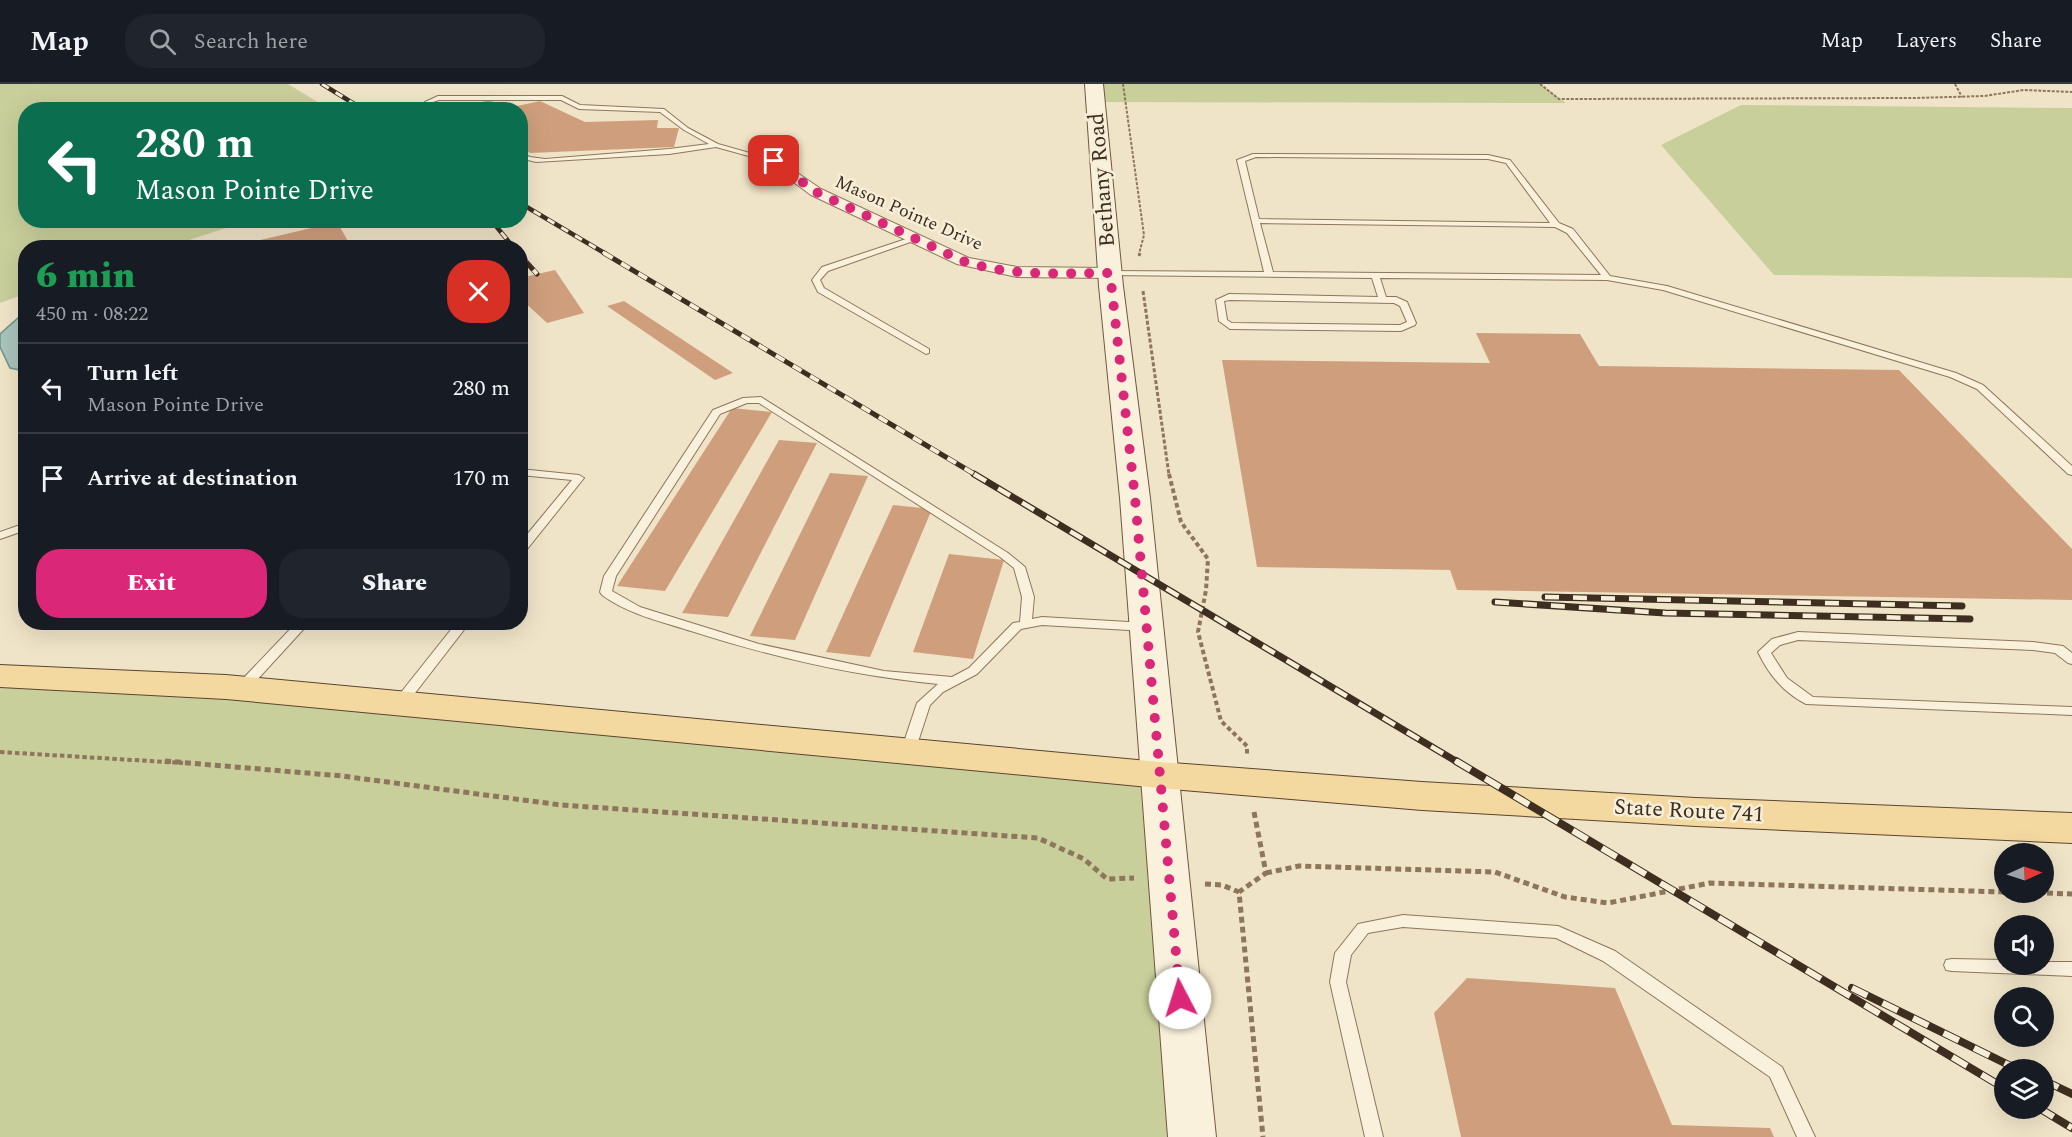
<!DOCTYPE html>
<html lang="en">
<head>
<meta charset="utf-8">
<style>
  body { margin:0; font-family:Spectral,serif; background:#20242c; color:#f1f3f6; height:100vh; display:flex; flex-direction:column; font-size:22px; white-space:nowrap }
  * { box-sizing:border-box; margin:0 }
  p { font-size:20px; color:#9ea1a6 }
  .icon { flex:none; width:33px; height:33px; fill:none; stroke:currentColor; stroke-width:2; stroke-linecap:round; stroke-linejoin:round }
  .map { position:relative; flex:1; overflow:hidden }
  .drawer { position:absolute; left:18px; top:156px; width:510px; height:390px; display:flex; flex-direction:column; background:#171b24; border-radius:24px; box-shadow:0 6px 24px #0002 }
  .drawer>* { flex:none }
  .top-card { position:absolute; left:18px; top:18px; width:510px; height:126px; border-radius:24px; box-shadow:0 6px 24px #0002; background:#0b6e4f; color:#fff; overflow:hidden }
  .needle { width:39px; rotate:87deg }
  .tools { position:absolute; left:1994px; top:759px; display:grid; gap:12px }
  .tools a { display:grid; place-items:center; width:60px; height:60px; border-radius:50%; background:#171b24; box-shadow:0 6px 24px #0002; font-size:30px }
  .pin { position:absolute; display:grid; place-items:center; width:51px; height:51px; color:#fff; margin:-26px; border-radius:12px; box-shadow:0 3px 9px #0006 }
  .me { position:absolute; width:66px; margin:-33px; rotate:355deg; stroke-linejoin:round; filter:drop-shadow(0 0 4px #0008) }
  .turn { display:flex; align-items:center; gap:21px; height:126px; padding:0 18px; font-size:27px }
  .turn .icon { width:78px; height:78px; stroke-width:2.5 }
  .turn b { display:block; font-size:42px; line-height:51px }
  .round { display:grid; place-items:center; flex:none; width:63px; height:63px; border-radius:24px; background:#20242c }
  .headline { display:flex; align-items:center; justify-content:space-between; height:102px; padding:0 18px }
  h1 { font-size:36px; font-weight:800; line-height:45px; color:#1e9e55 }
  .action { display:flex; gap:12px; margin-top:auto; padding:12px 18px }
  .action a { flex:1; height:69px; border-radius:24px; background:#db2777; color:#fff; font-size:24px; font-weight:800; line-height:69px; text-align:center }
  .action a+a { background:#20242c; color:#f1f3f6 }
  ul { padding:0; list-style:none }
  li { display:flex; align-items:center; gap:18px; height:90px; padding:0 18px; border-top:2px solid #363941 }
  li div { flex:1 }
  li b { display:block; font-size:22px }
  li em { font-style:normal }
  header { display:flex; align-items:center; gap:36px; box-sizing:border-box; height:84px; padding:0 30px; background:#171b24; border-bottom:2px solid #363941 }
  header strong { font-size:28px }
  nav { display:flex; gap:33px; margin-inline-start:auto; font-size:21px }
  .search { width:420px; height:54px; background:#20242c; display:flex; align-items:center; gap:15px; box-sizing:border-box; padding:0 21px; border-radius:24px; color:#9ea1a6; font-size:22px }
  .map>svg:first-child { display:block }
  .green { fill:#c9cf9b }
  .water { fill:#a9c4bc; stroke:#6f938a; stroke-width:1.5 }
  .building { fill:#cf9f7d }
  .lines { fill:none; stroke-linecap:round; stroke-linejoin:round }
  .service-casing { stroke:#8d765c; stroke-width:2 }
  .minor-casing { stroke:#8d765c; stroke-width:2 }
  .secondary-casing { stroke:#6f573f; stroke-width:2 }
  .primary-casing { stroke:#5b4430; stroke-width:2 }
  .path-far3 { stroke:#8d765c; stroke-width:2; stroke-dasharray:3 1.5; stroke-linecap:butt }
  .path-far2 { stroke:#8d765c; stroke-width:3; stroke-dasharray:4 2; stroke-linecap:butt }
  .path-far1 { stroke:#8d765c; stroke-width:4; stroke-dasharray:4.5 3; stroke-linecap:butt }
  .path { stroke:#8d765c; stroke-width:5; stroke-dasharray:6 4; stroke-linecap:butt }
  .service { fill:#faf1dc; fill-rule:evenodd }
  .minor { fill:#faf1dc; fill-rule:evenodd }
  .secondary { fill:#faf1dc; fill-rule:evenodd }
  .primary { fill:#f3d9a0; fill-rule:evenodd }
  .rail-far3-casing { stroke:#3d2e20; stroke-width:4.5 }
  .rail-far2-casing { stroke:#3d2e20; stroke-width:5 }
  .rail-far1-casing { stroke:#3d2e20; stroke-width:7 }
  .rail-casing { stroke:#3d2e20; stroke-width:8 }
  .rail-far3 { stroke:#f7eed8; stroke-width:3; stroke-dasharray:8; stroke-linecap:butt }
  .rail-far2 { stroke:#f7eed8; stroke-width:4; stroke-dasharray:10; stroke-linecap:butt }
  .rail-far1 { stroke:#f7eed8; stroke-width:4.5; stroke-dasharray:14; stroke-linecap:butt }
  .rail { stroke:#f7eed8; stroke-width:6; stroke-dasharray:17; stroke-linecap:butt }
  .route { stroke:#db2777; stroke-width:10; stroke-dasharray:0 18 }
  .labels { text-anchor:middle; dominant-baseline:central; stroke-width:5; stroke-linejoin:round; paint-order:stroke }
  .far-street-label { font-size:18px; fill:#3d2e20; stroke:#f7eed8 }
  .street-label { font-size:22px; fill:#3d2e20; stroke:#f7eed8 }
</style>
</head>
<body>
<header>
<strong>Map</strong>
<div class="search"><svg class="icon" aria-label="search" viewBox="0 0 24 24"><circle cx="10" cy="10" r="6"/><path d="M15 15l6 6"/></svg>Search here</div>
<nav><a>Map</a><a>Layers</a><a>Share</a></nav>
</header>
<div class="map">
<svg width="2072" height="1053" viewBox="0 0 2072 1053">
  <rect width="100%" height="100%" fill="#f0e4c8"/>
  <!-- green -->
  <g class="green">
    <polygon points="0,0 288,0 329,25 26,26 26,136 248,137 167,163 26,164 25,210 0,219"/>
    <polygon points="1094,0 1540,0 1566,19 1095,18"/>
    <polygon points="1741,21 2072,24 2072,194 1774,191 1661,61"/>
    <polygon points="0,594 1159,691 1192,1053 0,1053"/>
  </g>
  <!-- water -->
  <polygon class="water" points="25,232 25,287 10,284 0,263 0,250 18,234"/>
  <!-- building -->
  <g class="building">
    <polygon points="489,16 508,24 540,17 585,38 658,36 657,44 679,44 674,63 530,69 520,63 520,26 452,26"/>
    <polygon points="337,138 352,164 244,164 243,160"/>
    <polygon points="555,186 584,229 547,239 520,214 520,194"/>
    <polygon points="624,217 733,289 715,296 607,222"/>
    <polygon points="1476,249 1580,250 1599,282 1899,286 2072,465 2072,516 1457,506 1450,486 1257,483 1222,276 1490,279"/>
    <polygon points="732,324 772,328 665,507 617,502"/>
    <polygon points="779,356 817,359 728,533 682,529"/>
    <polygon points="830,389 868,392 795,556 750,552"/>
    <polygon points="893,421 932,425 870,573 826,568"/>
    <polygon points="949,470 1004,476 973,575 913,568"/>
    <polygon points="1467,894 1615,904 1672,1041 1770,1044 1774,1053 1461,1053 1434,929"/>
  </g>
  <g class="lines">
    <defs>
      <g id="service">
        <polygon points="438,12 562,12 580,21 664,25 688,44 718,60 778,77 774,79 716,63 669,70 536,78 520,74 520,69 530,73 545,75 669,65 709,60 684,46 660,28 579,25 561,16 439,16 433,18 444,26 436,26 425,18"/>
        <path d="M1253 70 1488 71 1510 76 1559 139 1573 145 1610 192 1667 202 1956 289 1983 301 2072 382V391L2068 390 1977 305 1950 293 1663 206 1607 196 1380 194 1386 213H1396L1407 218 1416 239 1415 241 1401 247 1230 245 1219 237 1216 216 1229 210 1378 213 1372 194 1107 191 1106 189 1110 187 1264 188 1237 76ZM1256 73 1488 75 1506 79 1550 139 1259 135 1245 77ZM1260 139 1555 143 1567 149 1601 191 1273 188ZM1230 216 1394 219 1400 222 1407 238 1400 241 1232 239 1227 236 1224 217Z"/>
        <polygon points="912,153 919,155 828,187 820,196 824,204 929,265 929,269 926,270 818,208 812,196 822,183"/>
        <path d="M761 313 1008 469 1025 483 1034 513 1032 535 1042 533 1146 539 1152 543 1146 547 1042 541 1021 545 977 590 943 608 930 621 915 667 913 670H903L901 667 917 619 938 600C853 592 772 573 691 547 659 537 628 530 602 511L600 508 604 492 713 326 743 314ZM747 319H759L1000 473 1014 484 1022 513 1020 538 1013 539 969 584 952 593 884 587 759 560 640 523 612 507 616 492 720 330Z"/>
        <polygon points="520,385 579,391 584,394 524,469 520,470 520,459 572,396 520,391"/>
        <polygon points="26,439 26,446 0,455 0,448"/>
        <polygon points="297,538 310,538 246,608 236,608 235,605 236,602"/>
        <polygon points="457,538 470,538 405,622 395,622 393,619 395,616"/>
        <path d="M1798 548 2033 558 2063 562 2072 569V580L2068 579 2055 569 2033 566 1798 556 1780 561 1771 569 1787 594 1813 613 2072 623V631L1806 620C1783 608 1769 591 1758 568L1772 555Z"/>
        <polygon points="1403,831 1558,842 1615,867 1782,983 1815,1053 1797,1053 1770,993 1603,877 1556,854 1403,843 1368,849 1351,871 1346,898 1383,1053 1365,1053 1330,898 1335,869 1358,840"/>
        <polygon points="1952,875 2004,876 2004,880 2043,880 2043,878 2072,878 2072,892 1952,887 1946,886 1944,881 1946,876"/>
      </g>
      <polygon id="minor" points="774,73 821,105 969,174 1017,183 1110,184 1118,189 1110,194 1017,193 957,180 811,111 769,80 767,77 769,74"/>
      <polygon id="secondary" points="1085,0 1103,0 1123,202 1150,414 1216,1053 1168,1053 1120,414 1099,202"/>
      <polygon id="primary" points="0,581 226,591 1159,678 1422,698 1696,714 2072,729 2072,759 1696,742 1422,726 1159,704 226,615 0,603"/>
    </defs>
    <!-- service casing -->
    <use href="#service" class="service-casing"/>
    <!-- minor casing -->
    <use href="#minor" class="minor-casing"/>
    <!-- secondary casing -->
    <use href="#secondary" class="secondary-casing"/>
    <!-- primary casing -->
    <use href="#primary" class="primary-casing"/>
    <!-- path-far3 -->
    <g class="path-far3">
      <polyline points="1123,0 1144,151 1139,170"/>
      <polyline points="1540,0 1559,15 1916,14 1984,12 2024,6 2072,8"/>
      <polyline points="1955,0 1962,13"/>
    </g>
    <!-- path-far2 -->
    <g class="path-far2">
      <polyline points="1139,172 1140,169"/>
      <polyline points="1143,207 1169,391"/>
    </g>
    <!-- path-far1 -->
    <g class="path-far1">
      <polyline points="1169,390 1181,438 1208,475 1206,506 1198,548 1221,637 1247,662 1247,670"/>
      <polyline points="0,668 183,679"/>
    </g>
    <!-- path -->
    <g class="path">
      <polyline points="165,677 342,692 561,721 1038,754 1084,775 1107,795 1134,794"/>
      <polyline points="1254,728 1266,789 1239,808 1263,1053"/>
      <polyline points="1266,789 1299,782 1495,788 1565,813 1608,819 1710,799 2004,808"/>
      <polyline points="1205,800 1222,801 1239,808"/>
      <polyline points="2017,808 2072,810"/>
    </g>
    <!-- service -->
    <use href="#service" class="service"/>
    <!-- minor -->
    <use href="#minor" class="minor"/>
    <!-- secondary -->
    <use href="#secondary" class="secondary"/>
    <!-- primary -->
    <use href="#primary" class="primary"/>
    <defs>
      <g id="rail-far3">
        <polyline points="322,0 364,26"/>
        <polyline points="520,119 606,170"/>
        <polyline points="491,136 514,164"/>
      </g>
      <g id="rail-far2">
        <polyline points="604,169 976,391"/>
        <polyline points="520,171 537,190"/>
      </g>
      <g id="rail-far1">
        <polyline points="974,390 1459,679"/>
        <polyline points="1545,513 1962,522"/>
        <polyline points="1495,518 1665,529 1970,535"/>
      </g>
      <g id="rail">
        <polyline points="1456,677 2004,1004"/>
        <polyline points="1852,904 2019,986"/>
        <polyline points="2043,996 2072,1010"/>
        <polyline points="2039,1024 2072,1044"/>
      </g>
    </defs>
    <!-- rail-far3 casing -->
    <use href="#rail-far3" class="rail-far3-casing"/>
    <!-- rail-far2 casing -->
    <use href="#rail-far2" class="rail-far2-casing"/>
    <!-- rail-far1 casing -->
    <use href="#rail-far1" class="rail-far1-casing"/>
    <!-- rail casing -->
    <use href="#rail" class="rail-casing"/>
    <!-- rail-far3 -->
    <use href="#rail-far3" class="rail-far3"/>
    <!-- rail-far2 -->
    <use href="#rail-far2" class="rail-far2"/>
    <!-- rail-far1 -->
    <use href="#rail-far1" class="rail-far1"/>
    <!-- rail -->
    <use href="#rail" class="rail"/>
  </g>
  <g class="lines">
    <!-- route -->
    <path class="route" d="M774 77 816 108 963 177C1010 193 1060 189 1110 189L1135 414 1180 914"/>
  </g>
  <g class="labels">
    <!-- far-street labels -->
    <g class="far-street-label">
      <text transform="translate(909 129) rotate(24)">Mason Pointe Drive</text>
    </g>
    <!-- street labels -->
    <g class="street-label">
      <text transform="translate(1102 96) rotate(-95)">Bethany Road</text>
      <text transform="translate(1689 727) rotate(3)">State Route 741</text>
    </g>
  </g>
</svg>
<div class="tools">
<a><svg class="needle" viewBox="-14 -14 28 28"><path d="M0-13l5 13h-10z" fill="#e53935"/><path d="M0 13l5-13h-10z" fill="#9ea1a6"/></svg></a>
<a><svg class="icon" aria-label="sound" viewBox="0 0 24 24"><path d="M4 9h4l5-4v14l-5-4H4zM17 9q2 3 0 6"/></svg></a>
<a><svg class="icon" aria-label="search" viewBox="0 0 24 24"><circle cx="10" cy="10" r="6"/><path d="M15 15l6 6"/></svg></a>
<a><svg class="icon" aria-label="layers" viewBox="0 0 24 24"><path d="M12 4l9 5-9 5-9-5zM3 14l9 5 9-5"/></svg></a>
</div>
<div class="pin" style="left:774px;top:77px;background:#d93025"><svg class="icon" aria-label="arrive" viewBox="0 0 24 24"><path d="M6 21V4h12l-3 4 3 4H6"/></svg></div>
<svg class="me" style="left:1180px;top:914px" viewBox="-20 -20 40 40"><circle r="19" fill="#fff"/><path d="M0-13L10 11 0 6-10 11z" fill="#db2777"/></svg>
<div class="top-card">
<div class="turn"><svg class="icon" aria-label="left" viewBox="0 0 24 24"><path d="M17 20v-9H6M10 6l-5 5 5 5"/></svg><div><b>280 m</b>Mason Pointe Drive</div></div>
</div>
<section class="drawer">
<div class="headline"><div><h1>6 min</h1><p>450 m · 08:22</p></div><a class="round" style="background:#d93025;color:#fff"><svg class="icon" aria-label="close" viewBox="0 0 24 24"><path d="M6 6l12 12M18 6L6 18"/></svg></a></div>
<ul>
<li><svg class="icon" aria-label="left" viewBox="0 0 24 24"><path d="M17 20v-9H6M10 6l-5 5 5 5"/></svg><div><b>Turn left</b><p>Mason Pointe Drive</p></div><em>280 m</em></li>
<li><svg class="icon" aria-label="arrive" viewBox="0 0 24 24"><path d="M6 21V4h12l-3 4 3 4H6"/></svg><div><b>Arrive at destination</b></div><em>170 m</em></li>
</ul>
<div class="action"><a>Exit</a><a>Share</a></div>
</section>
</div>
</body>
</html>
